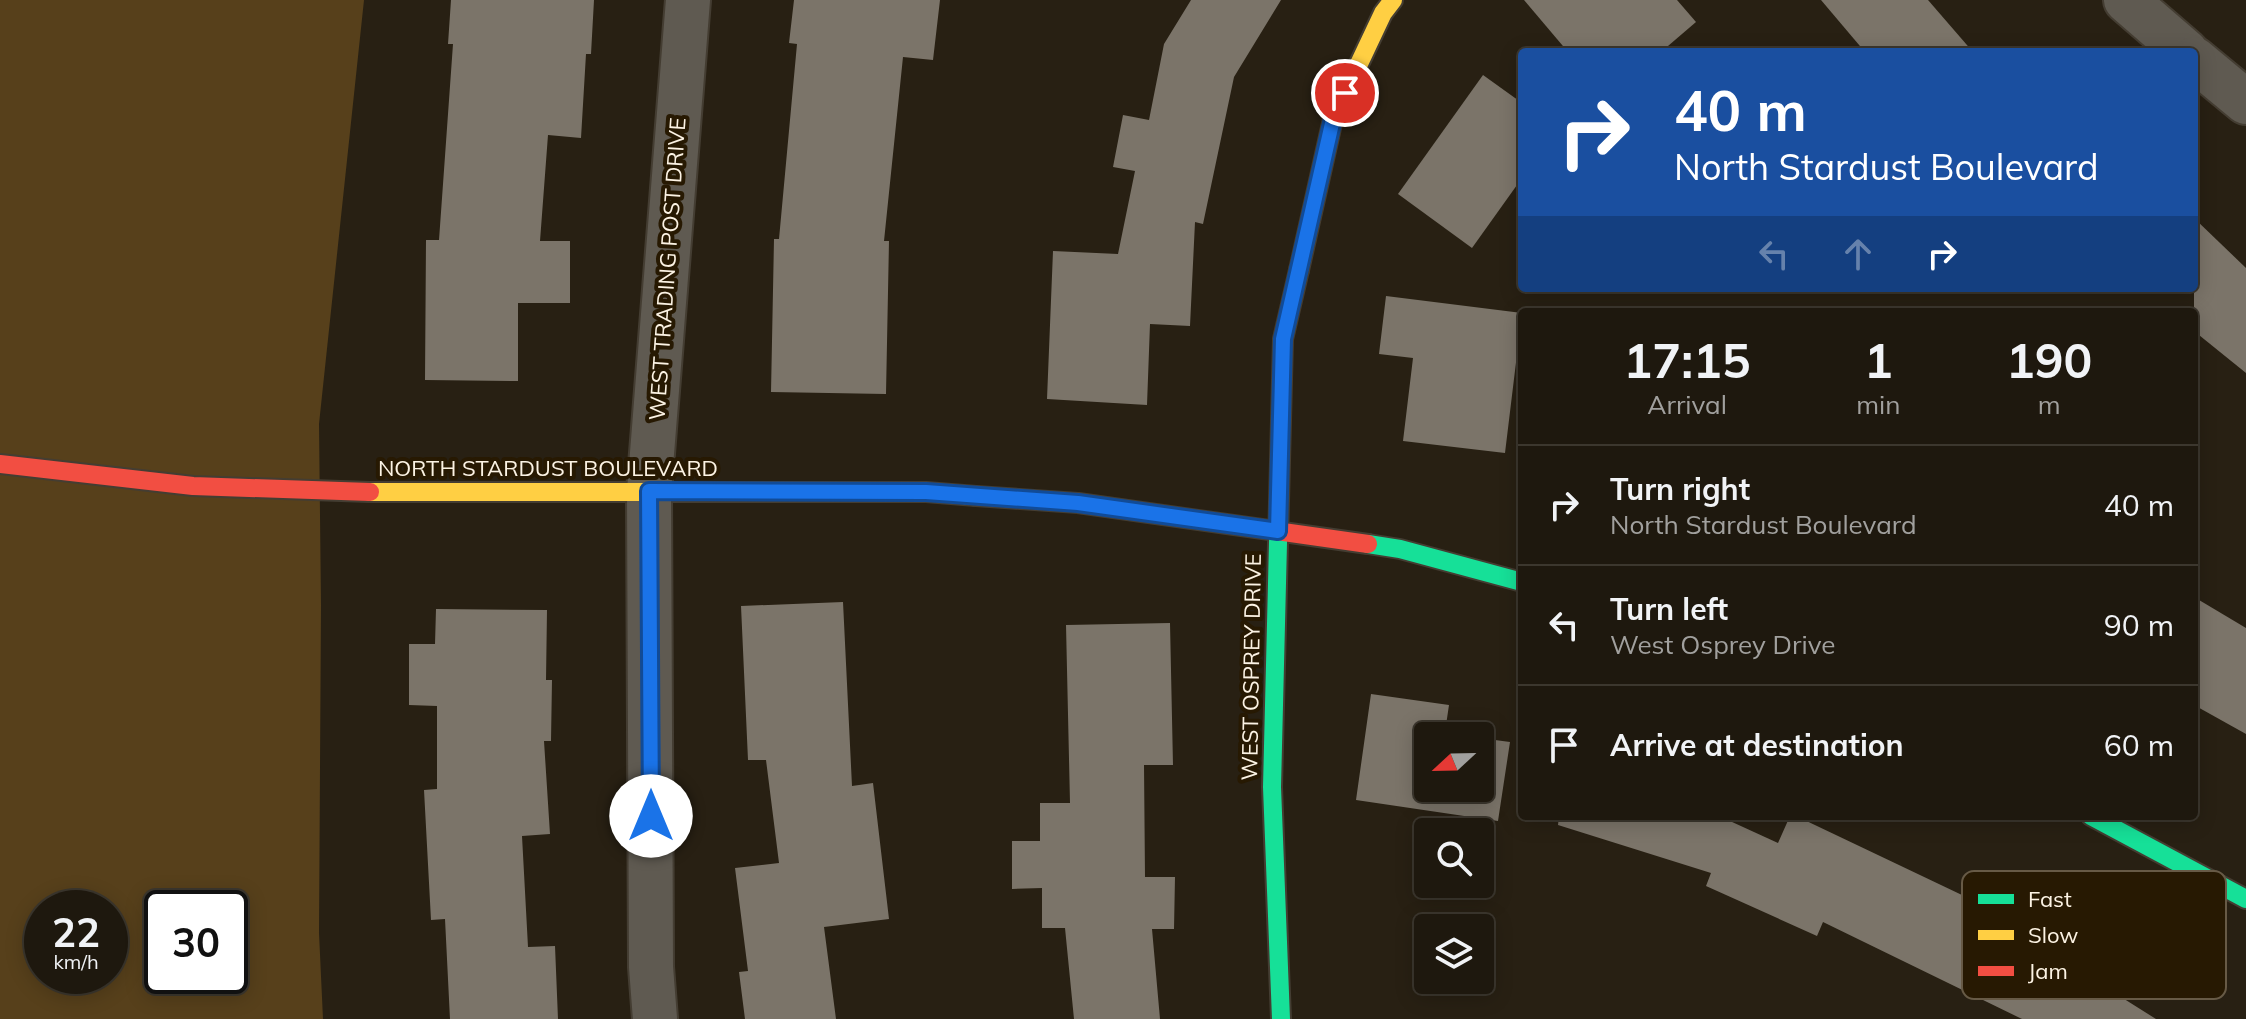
<!DOCTYPE html>
<html lang="en">
<head>
<meta charset="utf-8">
<style>
  body { margin:0; font-family:Mulish,sans-serif; background:#2b251c; color:#f1f3f6; height:100vh; display:flex; flex-direction:column; font-size:30px; white-space:nowrap }
  * { box-sizing:border-box; margin:0 }
  p { font-size:26px; color:#a1a09e }
  .icon { flex:none; width:44px; height:44px; fill:none; stroke:currentColor; stroke-width:2; stroke-linecap:round; stroke-linejoin:round }
  .map { position:relative; flex:1; overflow:hidden }
  .details { position:absolute; left:1518px; top:308px; width:680px; height:512px; display:flex; flex-direction:column; background:#1e180e; border-radius:8px; box-shadow:0 4px 20px #0003,0 0 0 2px #3c372e }
  .details>* { flex:none }
  .guide { position:absolute; left:1518px; top:48px; width:680px; height:244px; border-radius:8px; box-shadow:0 4px 20px #0003,0 0 0 2px #3c372e; background:#1a4fa0; color:#fff; overflow:hidden }
  .needle { width:52px; rotate:248deg }
  .controls { position:absolute; left:1414px; top:722px; display:grid; gap:16px }
  .controls a { display:grid; place-items:center; width:80px; height:80px; border-radius:8px; background:#1e180e; box-shadow:0 4px 20px #0003,0 0 0 2px #3c372e; font-size:40px }
  .speed { position:absolute; left:24px; top:890px; display:flex; gap:16px; font-size:40px; font-weight:700; text-align:center }
  .speed>* { display:grid; place-content:center; width:104px; height:104px; border-radius:50%; background:#1e180e; box-shadow:0 4px 20px #0003,0 0 0 2px #3c372e; line-height:1 }
  .speed small { font-size:20px; font-weight:400 }
  .speed .limit { border:4px solid #111; border-radius:12px; background:#fff; color:#111 }
  .pin { position:absolute; display:grid; place-items:center; width:68px; height:68px; color:#fff; margin:-34px; border:4px solid #fff; border-radius:50%; box-shadow:0 2px 8px #0007 }
  .me { position:absolute; width:88px; margin:-44px; rotate:0deg; stroke-linejoin:round; filter:drop-shadow(0 0 6px #0008) }
  .turn { display:flex; align-items:center; gap:28px; height:168px; padding:0 24px; font-size:36px }
  .turn .icon { width:104px; height:104px; stroke-width:2.5 }
  .turn b { display:block; font-size:56px; line-height:68px }
  .lanes { display:flex; align-items:center; height:76px; padding:0 24px; background:#0003; justify-content:center; gap:40px; direction:ltr }
  .lanes .off { opacity:.35 }
  .eta { display:flex; justify-content:space-evenly; align-items:center; height:136px; text-align:center }
  .eta b { font-size:48px; font-weight:700; line-height:56px }
  ul { padding:0; list-style:none }
  li { display:flex; align-items:center; gap:24px; height:120px; padding:0 24px; border-top:2px solid #3c372e }
  li div { flex:1 }
  li b { display:block; font-size:30px }
  li em { font-style:normal }
  .map>svg:first-child { display:block }
  .green { fill:#57401b; fill-rule:evenodd }
  .building { fill:#7b7469 }
  .lines { fill:none; stroke-linecap:round; stroke-linejoin:round }
  .street-casing { stroke:#443d32; stroke-width:48 }
  .fast-casing { stroke:#443d32; stroke-width:22 }
  .slow-casing { stroke:#443d32; stroke-width:22 }
  .jam-casing { stroke:#443d32; stroke-width:22 }
  .street { stroke:#5f5a51; stroke-width:44 }
  .fast { stroke:#16e098; stroke-width:18 }
  .slow { stroke:#ffcf43; stroke-width:18 }
  .jam { stroke:#f24e42; stroke-width:18 }
  .route-casing { stroke:#114b97; stroke-width:20 }
  .route { stroke:#1a73e8; stroke-width:14 }
  .labels { text-anchor:middle; dominant-baseline:central; stroke-width:8; stroke-linejoin:round; paint-order:stroke }
  .street-label { font-size:22px; fill:#fcf3e4; stroke:#271902 }
  .key { fill:#271902; stroke:#675a46; stroke-width:2 }
  .key-label { font-size:22px; fill:#fcf3e4 }
</style>
</head>
<body>
<div class="map">
<svg width="2246" height="1019" viewBox="0 0 2246 1019">
  <rect width="100%" height="100%" fill="#282013"/>
  <!-- green -->
  <path class="green" d="M0 0H364L319 424 321 605 319 933 323 1019H0ZM42 908H110V976H42ZM162 908H230V976H162Z"/>
  <!-- building -->
  <g class="building">
    <polygon points="451,0 594,0 591,54 586,54 581,138 548,135 540,241 570,241 570,303 518,303 518,381 425,380 426,240 439,240 453,44 448,44"/>
    <polygon points="794,0 940,0 933,60 903,57 884,241 889,241 886,394 771,392 774,239 779,239 797,44 789,43"/>
    <polygon points="1191,0 1281,0 1234,77 1203,224 1195,222 1190,326 1150,324 1147,405 1047,399 1053,251 1118,254 1135,171 1113,167 1123,115 1149,120 1164,44"/>
    <polygon points="1524,0 1677,0 1696,22 1661,52 1568,52"/>
    <polygon points="1821,0 1928,0 1973,52 1865,52"/>
    <polygon points="1483,75 1522,103 1522,178 1472,248 1398,194"/>
    <polygon points="2194,218 2246,268 2246,373 2194,331"/>
    <polygon points="1386,296 1522,313 1505,453 1403,441 1413,358 1379,354"/>
    <polygon points="2194,597 2246,628 2246,734 2194,705"/>
    <polygon points="843,602 852,786 873,783 889,919 824,927 836,1019 745,1019 739,972 748,971 735,868 779,863 766,760 748,760 741,606"/>
    <polygon points="436,609 547,610 546,680 552,680 551,741 544,741 550,834 522,836 528,947 555,946 558,1019 450,1019 445,919 431,920 424,790 437,789 437,706 409,705 409,644 435,644"/>
    <polygon points="1170,623 1173,765 1144,765 1145,877 1175,877 1174,929 1152,929 1160,1019 1074,1019 1065,928 1042,928 1042,888 1012,889 1012,841 1040,841 1040,803 1070,803 1066,625"/>
    <polygon points="1371,694 1449,705 1445,732 1470,736 1428,736 1428,788 1480,788 1480,738 1510,742 1498,821 1356,800"/>
    <polygon points="1559,816 1719,816 1778,843 1790,816 1796,816 2025,925 2021,934 2156,1019 2022,1019 1823,922 1817,936 1706,886 1711,873 1558,825"/>
  </g>
  <g class="lines">
    <defs>
      <g id="street">
        <polyline points="2126,0 2186,52"/>
        <polyline points="2194,59 2246,102"/>
        <polyline points="655,1019 651,967 649,491 688,0"/>
      </g>
      <g id="fast">
        <polyline points="1368,544 1400,549 1522,582"/>
        <polyline points="2091,816 2246,899"/>
        <polyline points="1281,1019 1272,787 1283,339 1299,270"/>
      </g>
      <g id="slow">
        <polyline points="1299,270 1333,119 1383,13 1393,0"/>
        <polyline points="370,492 926,492 976,496"/>
      </g>
      <g id="jam">
        <polyline points="0,464 193,486 370,492"/>
        <polyline points="976,496 1078,503 1368,544"/>
      </g>
    </defs>
    <!-- street casing -->
    <use href="#street" class="street-casing"/>
    <!-- fast casing -->
    <use href="#fast" class="fast-casing"/>
    <!-- slow casing -->
    <use href="#slow" class="slow-casing"/>
    <!-- jam casing -->
    <use href="#jam" class="jam-casing"/>
    <!-- street -->
    <use href="#street" class="street"/>
    <!-- fast -->
    <use href="#fast" class="fast"/>
    <!-- slow -->
    <use href="#slow" class="slow"/>
    <!-- jam -->
    <use href="#jam" class="jam"/>
  </g>
  <g class="lines">
    <defs>
      <polyline id="route" points="651,816 649,491 926,492 1078,503 1278,531 1283,339 1333,119 1345,93"/>
    </defs>
    <!-- route casing -->
    <use href="#route" class="route-casing"/>
    <!-- route -->
    <use href="#route" class="route"/>
  </g>
  <g class="labels">
    <!-- street labels -->
    <g class="street-label">
      <text transform="translate(667 269) rotate(-86)">WEST TRADING POST DRIVE</text>
      <text x="548" y="468">NORTH STARDUST BOULEVARD</text>
      <text transform="translate(1251 667) rotate(-89)">WEST OSPREY DRIVE</text>
    </g>
  </g>
  <!-- legend -->
  <rect x="1962" y="871" width="264" height="128" rx="12" class="key"/>
  <rect x="1978" y="894" width="36" height="10" fill="#16e098"/>
  <rect x="1978" y="930" width="36" height="10" fill="#ffcf43"/>
  <rect x="1978" y="966" width="36" height="10" fill="#f24e42"/>
  <g class="key-label">
    <text x="2028" y="907">Fast</text>
    <text x="2028" y="943">Slow</text>
    <text x="2028" y="979">Jam</text>
  </g>
</svg>
<div class="controls">
<a><svg class="needle" viewBox="-14 -14 28 28"><path d="M0-13l5 13h-10z" fill="#e53935"/><path d="M0 13l5-13h-10z" fill="#a1a09e"/></svg></a>
<a><svg class="icon" aria-label="search" viewBox="0 0 24 24"><circle cx="10" cy="10" r="6"/><path d="M15 15l6 6"/></svg></a>
<a><svg class="icon" aria-label="layers" viewBox="0 0 24 24"><path d="M12 4l9 5-9 5-9-5zM3 14l9 5 9-5"/></svg></a>
</div>
<div class="speed"><div>22<small>km/h</small></div><div class="limit">30</div></div>
<div class="pin" style="left:1345px;top:93px;background:#d93025"><svg class="icon" aria-label="arrive" viewBox="0 0 24 24"><path d="M6 21V4h12l-3 4 3 4H6"/></svg></div>
<svg class="me" style="left:651px;top:816px" viewBox="-20 -20 40 40"><circle r="19" fill="#fff"/><path d="M0-13L10 11 0 6-10 11z" fill="#1a73e8"/></svg>
<div class="guide">
<div class="turn"><svg class="icon" aria-label="right" viewBox="0 0 24 24"><path d="M7 20v-9h11M14 6l5 5-5 5"/></svg><div><b>40 m</b>North Stardust Boulevard</div></div>
<div class="lanes"><svg class="icon off" aria-label="left" viewBox="0 0 24 24"><path d="M17 20v-9H6M10 6l-5 5 5 5"/></svg><svg class="icon off" aria-label="ahead" viewBox="0 0 24 24"><path d="M12 20V5M6 11l6-6 6 6"/></svg><svg class="icon" aria-label="right" viewBox="0 0 24 24"><path d="M7 20v-9h11M14 6l5 5-5 5"/></svg></div>
</div>
<section class="details">
<div class="eta">
<div><b>17:15</b><p>Arrival</p></div>
<div><b>1</b><p>min</p></div>
<div><b>190</b><p>m</p></div>
</div>
<ul>
<li><svg class="icon" aria-label="right" viewBox="0 0 24 24"><path d="M7 20v-9h11M14 6l5 5-5 5"/></svg><div><b>Turn right</b><p>North Stardust Boulevard</p></div><em>40 m</em></li>
<li><svg class="icon" aria-label="left" viewBox="0 0 24 24"><path d="M17 20v-9H6M10 6l-5 5 5 5"/></svg><div><b>Turn left</b><p>West Osprey Drive</p></div><em>90 m</em></li>
<li><svg class="icon" aria-label="arrive" viewBox="0 0 24 24"><path d="M6 21V4h12l-3 4 3 4H6"/></svg><div><b>Arrive at destination</b></div><em>60 m</em></li>
</ul>
</section>
</div>
</body>
</html>
